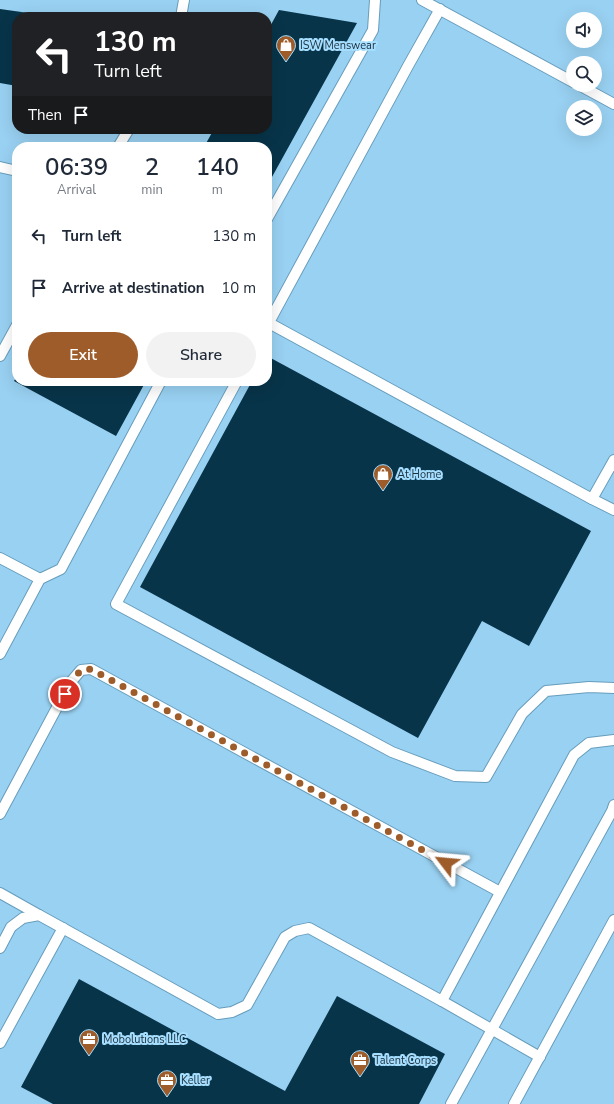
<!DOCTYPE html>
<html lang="en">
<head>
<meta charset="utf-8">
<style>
  body { margin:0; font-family:"Nunito Sans",sans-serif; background:#f2f2f3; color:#1f2937; height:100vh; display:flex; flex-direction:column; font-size:15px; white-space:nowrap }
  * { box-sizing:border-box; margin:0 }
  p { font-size:13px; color:#747a83 }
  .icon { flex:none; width:22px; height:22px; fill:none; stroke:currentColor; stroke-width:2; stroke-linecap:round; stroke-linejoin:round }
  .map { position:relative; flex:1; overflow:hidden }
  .side { position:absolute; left:12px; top:142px; width:260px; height:244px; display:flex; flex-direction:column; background:#fff; border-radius:16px; box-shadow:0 4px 16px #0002 }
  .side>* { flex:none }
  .banner { position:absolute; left:12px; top:12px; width:260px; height:122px; border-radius:16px; box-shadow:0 4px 16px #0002; background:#202124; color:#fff; overflow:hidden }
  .fabs { position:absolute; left:566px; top:12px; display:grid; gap:8px }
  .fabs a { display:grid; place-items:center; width:36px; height:36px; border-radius:50%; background:#fff; box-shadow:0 4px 16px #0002; font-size:20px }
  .pin { position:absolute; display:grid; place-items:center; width:34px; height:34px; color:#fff; margin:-17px; border:2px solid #fff; border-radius:50%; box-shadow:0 1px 4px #0007 }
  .me { position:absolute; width:44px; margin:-22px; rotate:299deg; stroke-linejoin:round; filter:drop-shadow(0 0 3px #0008) }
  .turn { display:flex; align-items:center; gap:14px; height:84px; padding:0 16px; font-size:18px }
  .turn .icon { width:52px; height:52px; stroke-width:2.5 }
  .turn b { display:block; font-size:28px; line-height:34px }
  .then { display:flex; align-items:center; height:38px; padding:0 16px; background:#0003; gap:8px; font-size:15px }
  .eta { display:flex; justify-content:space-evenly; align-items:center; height:68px; text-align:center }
  .eta b { font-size:24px; font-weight:600; line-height:28px }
  .primary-button { display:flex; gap:8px; margin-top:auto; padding:8px 16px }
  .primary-button a { flex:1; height:46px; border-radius:24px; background:#9e5c2a; color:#fff; font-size:16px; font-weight:600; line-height:46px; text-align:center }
  .primary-button a+a { background:#f2f2f3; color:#1f2937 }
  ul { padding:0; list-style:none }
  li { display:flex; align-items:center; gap:12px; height:52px; padding:0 16px }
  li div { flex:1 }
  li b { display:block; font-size:15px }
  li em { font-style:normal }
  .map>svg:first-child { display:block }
  .building { fill:#083449 }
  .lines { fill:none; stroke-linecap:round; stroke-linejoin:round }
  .lane-casing { stroke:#679dbc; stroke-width:12 }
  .lane { stroke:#fff; stroke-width:10 }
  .route { stroke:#9e5c2a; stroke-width:7; stroke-dasharray:0 12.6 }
  .labels { text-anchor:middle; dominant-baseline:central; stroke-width:4; stroke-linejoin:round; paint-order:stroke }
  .poi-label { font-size:11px; fill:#1c323f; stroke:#a6deff; text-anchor:start }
</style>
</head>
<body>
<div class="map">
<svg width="614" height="1104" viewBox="0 0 614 1104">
  <rect width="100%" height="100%" fill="#99d1f2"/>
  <!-- building -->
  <g class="building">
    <polygon points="0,9 50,16 50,17 17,17 17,86 0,83"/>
    <polygon points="279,10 357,23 267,186 267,147 204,147 214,129 267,129 267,32"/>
    <polygon points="267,356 591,531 529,646 482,621 418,738 140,587 252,381 267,381"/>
    <polygon points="17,376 17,381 146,381 116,436 14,381"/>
    <polygon points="79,979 285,1091 337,996 445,1054 419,1104 53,1104 21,1087"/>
  </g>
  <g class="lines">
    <defs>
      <g id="lane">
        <polyline points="422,0 573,82"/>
        <polyline points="181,17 184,0"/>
        <polyline points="579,85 614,104"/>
        <polyline points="118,147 129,129"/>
        <polyline points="0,167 17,171"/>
        <polyline points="267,219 373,30 375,0"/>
        <polyline points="269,323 592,499 614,510"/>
        <polyline points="267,326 408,66 440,9"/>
        <polyline points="0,356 17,325"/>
        <polyline points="237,381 116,604 392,752 455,776 486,777 522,714 546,691 589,687 614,688"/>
        <polyline points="592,499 614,460"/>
        <polyline points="0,558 40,579"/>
        <polyline points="0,654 40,579 61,569 161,381"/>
        <polyline points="0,814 70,683 81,670 91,669 500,892"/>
        <polyline points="0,893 39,915"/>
        <polyline points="0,948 11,927 23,918 39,915 218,1014 232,1012 247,1005 285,937 295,931 309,928 442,1001"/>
        <polyline points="0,1043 63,928"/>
        <polyline points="540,1057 442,1001 574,755 589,743 614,740"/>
        <polyline points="451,1104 612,811 614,805"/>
        <polyline points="514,1104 614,920"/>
      </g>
    </defs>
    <!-- lane casing -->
    <use href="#lane" class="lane-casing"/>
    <!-- lane -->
    <use href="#lane" class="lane"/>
  </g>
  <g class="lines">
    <!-- route -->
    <polyline class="route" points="65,694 70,683 81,670 91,669 446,863"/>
  </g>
  <!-- icons -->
  <defs>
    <symbol id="shop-pin" viewBox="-11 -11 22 30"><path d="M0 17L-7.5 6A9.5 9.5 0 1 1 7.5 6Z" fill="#9e5c2a" stroke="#a6deff"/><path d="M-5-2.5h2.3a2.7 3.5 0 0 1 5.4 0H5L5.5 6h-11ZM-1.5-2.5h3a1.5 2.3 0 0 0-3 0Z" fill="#fff"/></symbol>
    <symbol id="office-pin" viewBox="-11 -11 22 30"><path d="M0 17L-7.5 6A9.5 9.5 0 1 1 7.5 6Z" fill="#9e5c2a" stroke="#a6deff"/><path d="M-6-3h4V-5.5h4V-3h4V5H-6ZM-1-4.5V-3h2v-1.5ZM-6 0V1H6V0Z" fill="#fff"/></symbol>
  </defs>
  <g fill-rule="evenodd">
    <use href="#shop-pin" x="275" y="34" width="22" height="30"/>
    <use href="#shop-pin" x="372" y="463" width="22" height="30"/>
    <use href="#office-pin" x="78" y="1028" width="22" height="30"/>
    <use href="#office-pin" x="349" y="1049" width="22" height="30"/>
    <use href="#office-pin" x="156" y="1069" width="22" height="30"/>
  </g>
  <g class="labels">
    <!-- poi labels -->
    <g class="poi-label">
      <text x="300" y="45">ISW Menswear</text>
      <text x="397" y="474">At Home</text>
      <text x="103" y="1039">Mobolutions LLC</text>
      <text x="374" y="1060">Talent Corps</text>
      <text x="181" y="1080">Keller</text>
    </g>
  </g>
</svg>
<div class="fabs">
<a><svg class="icon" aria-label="sound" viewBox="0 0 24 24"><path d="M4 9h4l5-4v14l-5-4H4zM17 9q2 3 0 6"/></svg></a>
<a><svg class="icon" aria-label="search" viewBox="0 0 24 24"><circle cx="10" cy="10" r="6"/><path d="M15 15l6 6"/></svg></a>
<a><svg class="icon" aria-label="layers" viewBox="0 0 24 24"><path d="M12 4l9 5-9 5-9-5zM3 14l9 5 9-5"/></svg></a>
</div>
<div class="pin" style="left:65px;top:694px;background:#d93025"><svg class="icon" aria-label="arrive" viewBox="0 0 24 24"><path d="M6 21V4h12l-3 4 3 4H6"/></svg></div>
<svg class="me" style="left:446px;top:863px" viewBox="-20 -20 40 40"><path d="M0-17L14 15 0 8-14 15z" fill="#9e5c2a" stroke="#fff" stroke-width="4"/></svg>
<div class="banner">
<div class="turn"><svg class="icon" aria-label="left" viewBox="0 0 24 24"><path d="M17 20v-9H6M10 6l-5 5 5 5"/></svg><div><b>130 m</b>Turn left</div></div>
<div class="then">Then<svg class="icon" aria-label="arrive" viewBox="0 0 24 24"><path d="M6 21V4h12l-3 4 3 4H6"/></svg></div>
</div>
<section class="side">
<div class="eta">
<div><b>06:39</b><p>Arrival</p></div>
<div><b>2</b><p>min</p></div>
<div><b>140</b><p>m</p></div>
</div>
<ul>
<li><svg class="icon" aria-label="left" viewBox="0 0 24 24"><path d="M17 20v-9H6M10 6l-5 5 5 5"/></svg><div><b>Turn left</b></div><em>130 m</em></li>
<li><svg class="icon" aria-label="arrive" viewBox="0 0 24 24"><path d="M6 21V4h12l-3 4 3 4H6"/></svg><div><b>Arrive at destination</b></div><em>10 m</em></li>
</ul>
<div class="primary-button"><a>Exit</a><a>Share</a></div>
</section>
</div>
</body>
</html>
